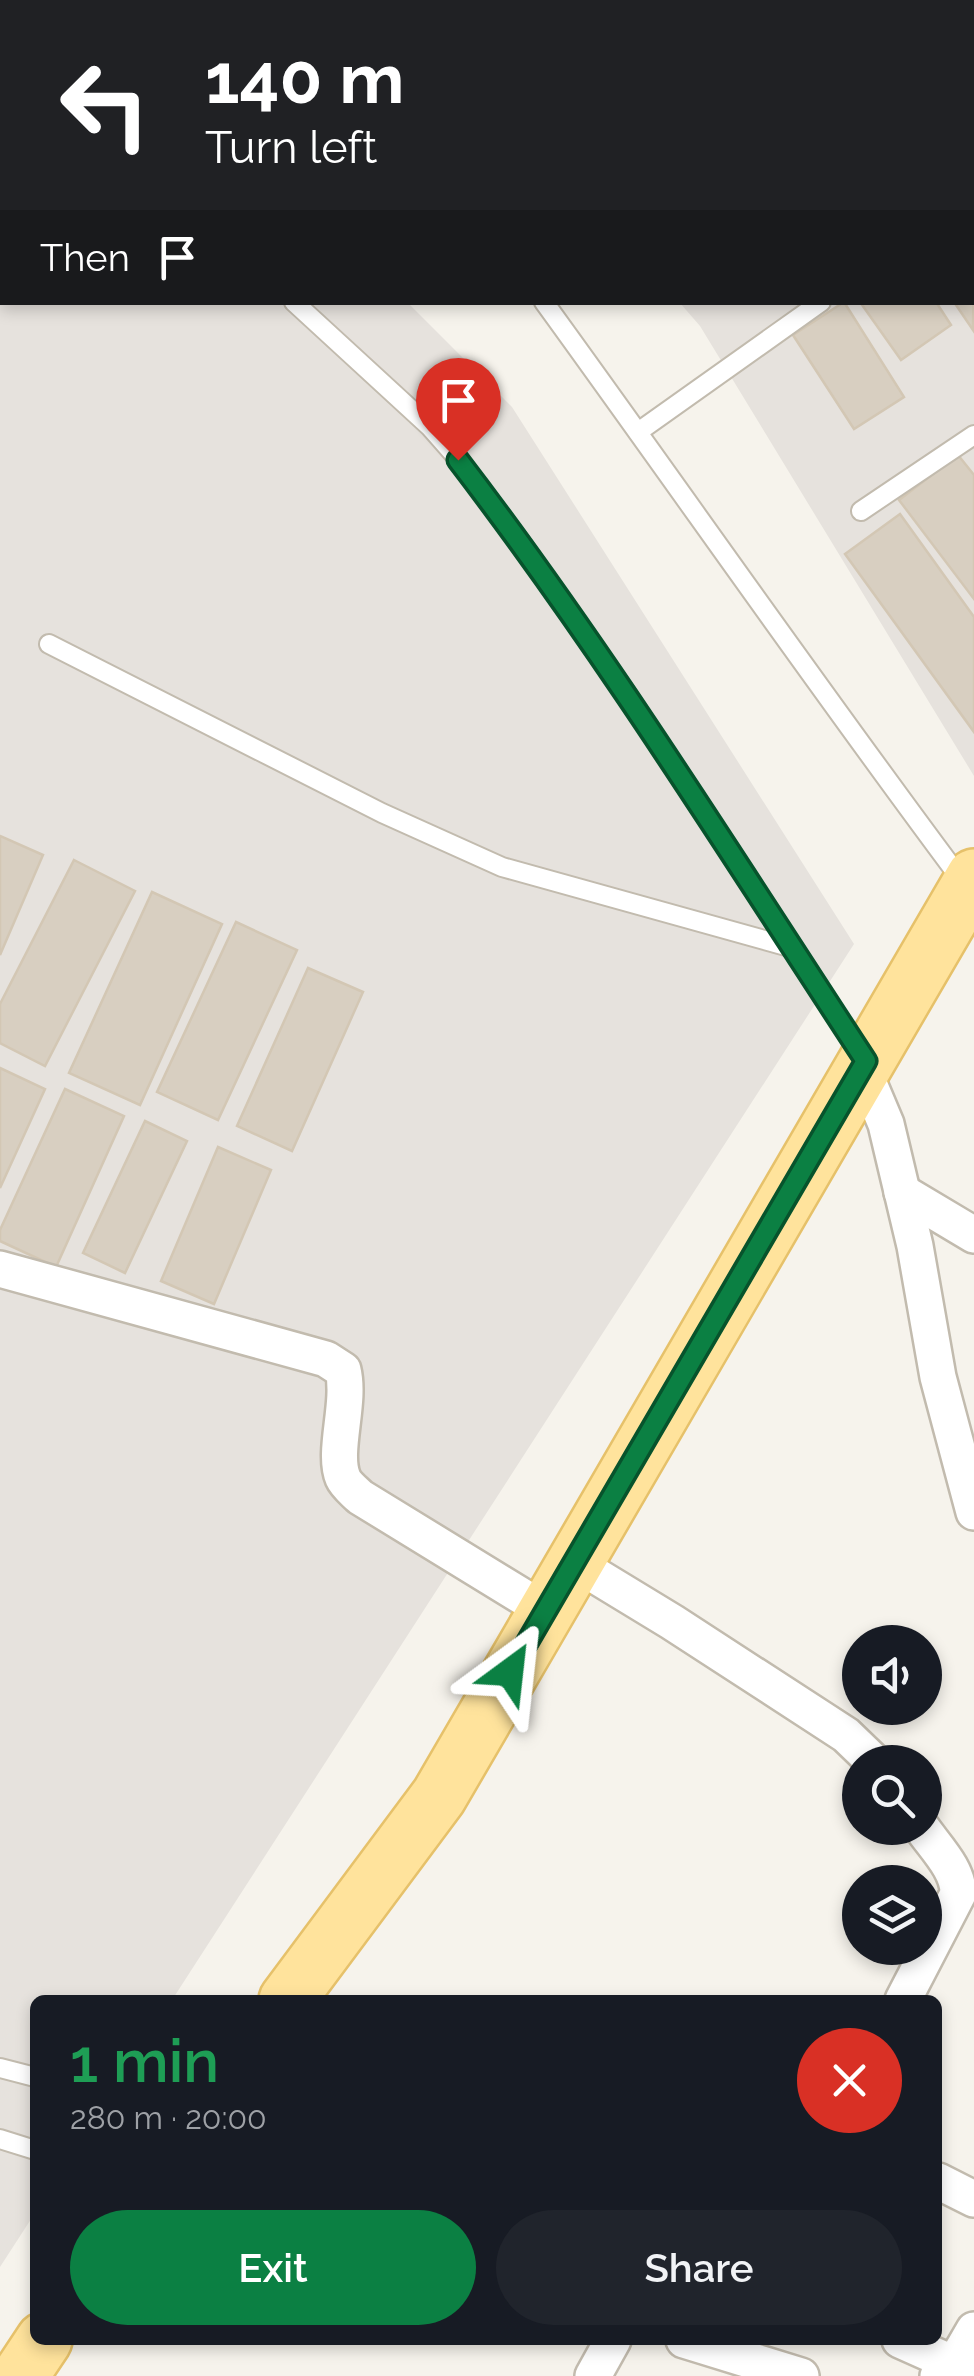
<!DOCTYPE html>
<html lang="en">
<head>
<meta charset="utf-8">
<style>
  body { margin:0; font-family:Raleway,sans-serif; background:#20242c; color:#f1f3f6; height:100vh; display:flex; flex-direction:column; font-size:38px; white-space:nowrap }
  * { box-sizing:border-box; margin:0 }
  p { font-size:32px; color:#9ea1a6 }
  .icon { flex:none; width:55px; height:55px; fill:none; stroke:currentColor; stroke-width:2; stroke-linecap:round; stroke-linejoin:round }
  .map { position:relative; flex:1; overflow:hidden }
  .sheet { position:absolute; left:30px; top:1995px; width:912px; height:350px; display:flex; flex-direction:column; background:#171b24; border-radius:15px; box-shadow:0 5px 15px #0003 }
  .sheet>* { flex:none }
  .banner { position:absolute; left:0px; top:0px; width:975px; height:305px; box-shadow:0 5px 15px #0003; background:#202124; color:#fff; overflow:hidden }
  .buttons { position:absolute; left:842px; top:1625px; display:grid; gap:20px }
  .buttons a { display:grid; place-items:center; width:100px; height:100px; border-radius:50%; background:#171b24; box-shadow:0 5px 15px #0003; font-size:50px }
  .pin { position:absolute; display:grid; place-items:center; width:85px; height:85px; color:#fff; margin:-102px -42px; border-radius:50% 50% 50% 0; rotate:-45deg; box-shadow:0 0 10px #0007 }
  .pin .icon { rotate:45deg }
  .me { position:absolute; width:110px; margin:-55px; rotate:30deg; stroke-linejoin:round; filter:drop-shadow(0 0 8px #0008) }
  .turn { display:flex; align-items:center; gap:35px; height:210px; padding:0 40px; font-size:45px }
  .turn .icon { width:130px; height:130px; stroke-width:2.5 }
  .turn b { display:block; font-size:70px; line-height:85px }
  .then { display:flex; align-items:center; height:95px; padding:0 40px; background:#0003; gap:20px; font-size:38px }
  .round { display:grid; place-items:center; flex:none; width:105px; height:105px; border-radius:52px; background:#20242c }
  .headline { display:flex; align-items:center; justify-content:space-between; height:170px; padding:0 40px }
  h1 { font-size:60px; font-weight:600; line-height:75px; color:#1e9e55 }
  .action { display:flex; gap:20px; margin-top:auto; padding:20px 40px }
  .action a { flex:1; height:115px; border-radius:60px; background:#0b8043; color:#fff; font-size:40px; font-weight:600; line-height:115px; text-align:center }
  .action a+a { background:#20242c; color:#f1f3f6 }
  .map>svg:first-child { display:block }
  .industrial { fill:#e6e2dd }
  .building { fill:#d8cfc1; stroke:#d3c7b4; stroke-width:2.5 }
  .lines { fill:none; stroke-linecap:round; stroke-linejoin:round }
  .service-casing { stroke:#c2bbae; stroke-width:22 }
  .minor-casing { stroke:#c2bbae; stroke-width:40 }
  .primary-casing { stroke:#e6c16a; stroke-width:60 }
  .service { stroke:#fff; stroke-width:18 }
  .minor { stroke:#fff; stroke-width:35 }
  .primary { stroke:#ffe39c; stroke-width:55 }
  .route-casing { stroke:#07532c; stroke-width:25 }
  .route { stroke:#0b8043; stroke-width:18 }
</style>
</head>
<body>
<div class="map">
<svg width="974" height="2376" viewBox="0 0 974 2376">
  <rect width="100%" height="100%" fill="#f6f3ec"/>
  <!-- industrial -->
  <g class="industrial">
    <polygon points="0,0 107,2 2,2 2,302 408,303 512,407 854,944 172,2000 35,2000 35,2213 0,2267"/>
    <polygon points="408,0 974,0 974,776 700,326 680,303 972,302 972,2"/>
  </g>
  <!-- building -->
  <g class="building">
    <polygon points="972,229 974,231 973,330 954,302 972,302"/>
    <polygon points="844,302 904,397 854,429 793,335"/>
    <polygon points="860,302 936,302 951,325 901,360"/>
    <polygon points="958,455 974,475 974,599 899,500"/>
    <polygon points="900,514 974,617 974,732 845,554"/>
    <polygon points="0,836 43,855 0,955"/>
    <polygon points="74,860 135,891 45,1066 0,1043 0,1004"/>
    <polygon points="152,892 222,924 140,1105 69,1073"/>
    <polygon points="236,922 297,950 218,1120 157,1092"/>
    <polygon points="308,968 363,992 292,1151 237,1126"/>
    <polygon points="0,1068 45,1089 0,1188"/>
    <polygon points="65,1089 124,1116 56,1267 0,1241 0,1230"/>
    <polygon points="145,1121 187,1141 125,1273 83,1253"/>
    <polygon points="218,1147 271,1170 214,1304 161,1281"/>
  </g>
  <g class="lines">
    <defs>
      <g id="service">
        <polyline points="31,0 33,2"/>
        <polyline points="326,0 327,2"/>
        <polyline points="972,196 974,195"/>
        <polyline points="294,302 430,427 459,460 520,541 627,694 863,1056"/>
        <path d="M544 302C684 495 820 691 963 882"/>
        <polyline points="638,432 821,302"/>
        <polyline points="861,511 974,435"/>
        <polyline points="49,644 382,813 502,867 793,948"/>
        <polyline points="0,2068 35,2077"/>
        <polyline points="0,2139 35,2150"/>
      </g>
      <g id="minor">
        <polyline points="862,1067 886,1124 915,1246 938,1377 974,1512"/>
        <polyline points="902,1192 974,1235"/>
        <path d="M0 1269 326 1359 343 1370C351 1403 332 1452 343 1478 346 1485 354 1491 360 1497L546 1611"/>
        <polyline points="575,1563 672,1622 846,1735 874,1762"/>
        <path d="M903 2000 958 1894C959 1870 935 1847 922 1828"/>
        <polyline points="938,2181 974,2199"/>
        <polyline points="684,2340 801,2376"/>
        <polyline points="900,2340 974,2373"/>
        <polyline points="593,2376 613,2340"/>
        <polyline points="938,2376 953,2366 974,2330"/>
      </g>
      <g id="primary">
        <polyline points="287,2000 439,1796 974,877"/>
        <polyline points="20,2376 44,2340"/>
      </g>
    </defs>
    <!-- service casing -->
    <use href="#service" class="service-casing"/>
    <!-- minor casing -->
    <use href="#minor" class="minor-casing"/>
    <!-- primary casing -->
    <use href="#primary" class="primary-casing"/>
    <!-- service -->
    <use href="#service" class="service"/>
    <!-- minor -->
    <use href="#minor" class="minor"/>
    <!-- primary -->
    <use href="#primary" class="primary"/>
  </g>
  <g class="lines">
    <defs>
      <path id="route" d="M458 460C605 652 733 858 866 1061L510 1672"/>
    </defs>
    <!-- route casing -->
    <use href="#route" class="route-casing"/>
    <!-- route -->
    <use href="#route" class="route"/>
  </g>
</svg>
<div class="buttons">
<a><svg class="icon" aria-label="sound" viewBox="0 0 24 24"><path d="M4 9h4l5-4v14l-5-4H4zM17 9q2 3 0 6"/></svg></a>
<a><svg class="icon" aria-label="search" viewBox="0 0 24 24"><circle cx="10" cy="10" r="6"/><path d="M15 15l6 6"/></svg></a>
<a><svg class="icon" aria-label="layers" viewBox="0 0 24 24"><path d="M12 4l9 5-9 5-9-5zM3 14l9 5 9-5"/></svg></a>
</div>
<div class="pin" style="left:458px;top:460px;background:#d93025"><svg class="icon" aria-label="arrive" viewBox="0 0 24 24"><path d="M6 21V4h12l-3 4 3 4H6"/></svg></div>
<svg class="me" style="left:510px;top:1672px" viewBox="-20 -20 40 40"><path d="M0-17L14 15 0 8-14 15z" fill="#0b8043" stroke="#fff" stroke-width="4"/></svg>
<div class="banner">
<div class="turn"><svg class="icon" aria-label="left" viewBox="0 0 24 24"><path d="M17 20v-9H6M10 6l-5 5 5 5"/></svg><div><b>140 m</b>Turn left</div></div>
<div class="then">Then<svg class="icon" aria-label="arrive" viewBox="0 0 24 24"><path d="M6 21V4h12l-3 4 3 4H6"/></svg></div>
</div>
<section class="sheet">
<div class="headline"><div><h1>1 min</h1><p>280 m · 20:00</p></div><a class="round" style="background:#d93025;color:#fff"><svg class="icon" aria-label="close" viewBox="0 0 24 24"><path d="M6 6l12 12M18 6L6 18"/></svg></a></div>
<div class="action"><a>Exit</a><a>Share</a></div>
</section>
</div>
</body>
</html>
